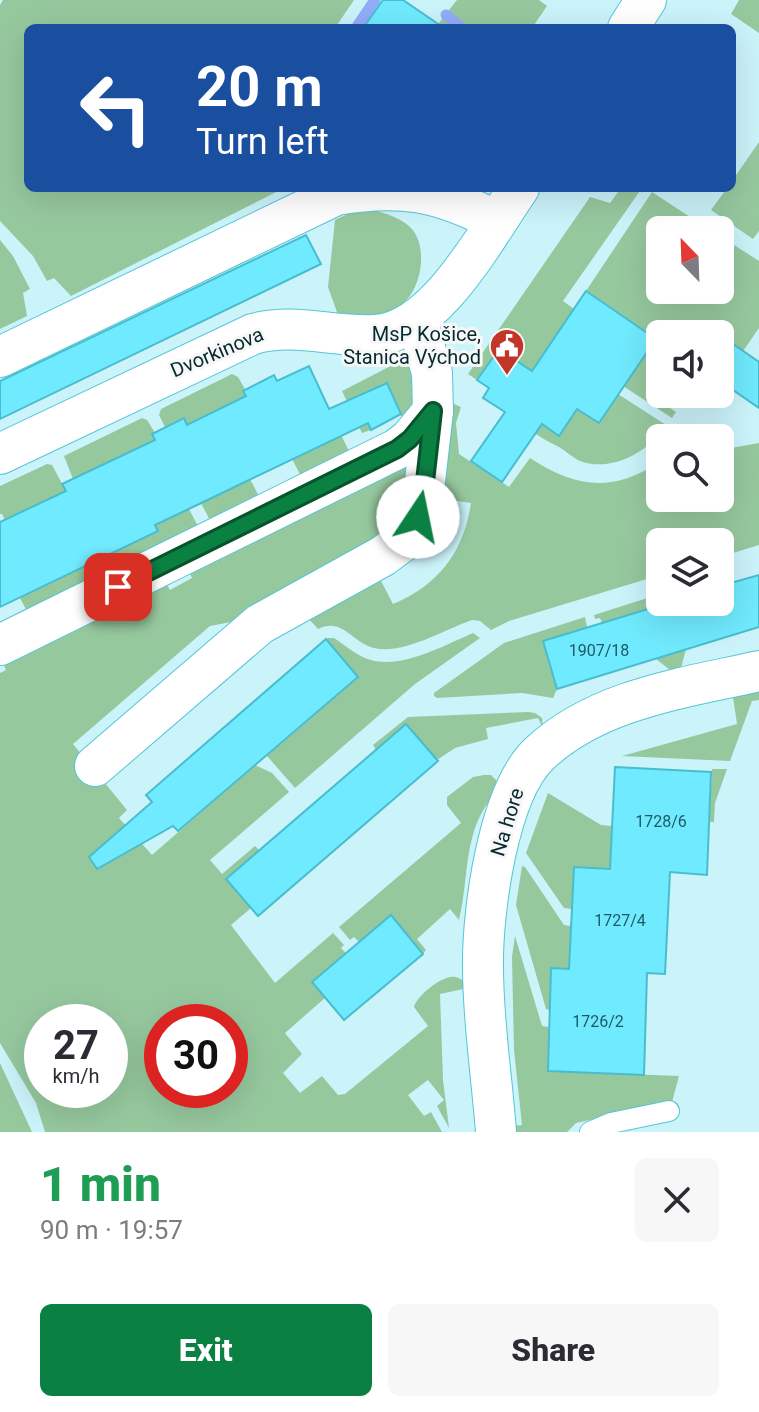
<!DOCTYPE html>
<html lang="en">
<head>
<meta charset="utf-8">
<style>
  body { margin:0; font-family:Roboto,sans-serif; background:#f7f7f7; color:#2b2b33; height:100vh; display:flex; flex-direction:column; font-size:30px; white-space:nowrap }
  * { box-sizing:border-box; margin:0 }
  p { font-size:26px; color:#7c7c81 }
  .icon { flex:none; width:44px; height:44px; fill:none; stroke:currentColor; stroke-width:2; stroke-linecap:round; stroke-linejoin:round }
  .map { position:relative; height:1132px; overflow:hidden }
  .details { display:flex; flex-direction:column; background:#fff; flex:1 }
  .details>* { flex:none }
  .guide { position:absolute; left:24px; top:24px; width:712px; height:168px; border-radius:12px; box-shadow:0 8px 32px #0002; background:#1a4fa0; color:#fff; overflow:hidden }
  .needle { width:52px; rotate:337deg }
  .fabs { position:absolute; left:646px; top:216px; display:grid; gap:16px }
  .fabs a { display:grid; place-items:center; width:88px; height:88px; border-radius:12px; background:#fff; box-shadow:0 8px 32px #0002; font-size:40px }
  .speed { position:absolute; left:24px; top:1004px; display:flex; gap:16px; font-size:40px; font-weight:700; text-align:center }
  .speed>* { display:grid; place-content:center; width:104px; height:104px; border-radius:50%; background:#fff; box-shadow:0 8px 32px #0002; line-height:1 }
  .speed small { font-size:20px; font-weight:400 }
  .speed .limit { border:12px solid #d22; background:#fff; color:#111 }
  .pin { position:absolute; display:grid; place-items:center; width:68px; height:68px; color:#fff; margin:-34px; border-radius:16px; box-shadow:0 4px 12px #0006 }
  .me { position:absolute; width:88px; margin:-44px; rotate:11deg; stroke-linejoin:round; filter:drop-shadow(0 0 6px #0008) }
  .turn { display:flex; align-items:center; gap:28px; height:168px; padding:0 40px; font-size:36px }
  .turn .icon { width:104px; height:104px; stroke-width:2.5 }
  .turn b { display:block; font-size:56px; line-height:68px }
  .round { display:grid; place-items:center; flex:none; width:84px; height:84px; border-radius:12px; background:#f7f7f7 }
  .head { display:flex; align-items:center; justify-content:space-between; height:136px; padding:0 40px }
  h1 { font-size:48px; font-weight:800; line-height:60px; color:#1e9e55 }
  .button { display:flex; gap:16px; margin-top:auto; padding:16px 40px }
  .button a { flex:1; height:92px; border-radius:12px; background:#0b8043; color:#fff; font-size:32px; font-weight:800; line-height:92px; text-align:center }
  .button a+a { background:#f7f7f7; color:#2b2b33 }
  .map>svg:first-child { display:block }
  .green { fill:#96c89e; fill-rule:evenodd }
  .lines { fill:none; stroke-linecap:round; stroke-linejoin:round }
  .stream { stroke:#92acf7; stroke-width:11 }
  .building { fill:#70eafe; stroke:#49bdce; stroke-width:2 }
  .service-casing { stroke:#53c6d8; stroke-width:22 }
  .minor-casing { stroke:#53c6d8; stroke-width:42 }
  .service { stroke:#fff; stroke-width:20 }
  .minor { stroke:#fff; stroke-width:40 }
  .route-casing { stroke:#07532c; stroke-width:20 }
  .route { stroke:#0b8043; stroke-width:14 }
  .labels { text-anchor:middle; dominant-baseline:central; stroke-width:6; stroke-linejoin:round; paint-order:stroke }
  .number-label { font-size:16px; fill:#1f5a64 }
  .poi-label { font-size:20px; fill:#042a30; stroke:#f7f7f7; text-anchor:end }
  .street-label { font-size:20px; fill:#042a30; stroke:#f7f7f7 }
</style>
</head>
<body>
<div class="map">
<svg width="759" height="1132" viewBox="0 0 759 1132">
  <rect width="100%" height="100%" fill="#cbf3fa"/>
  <!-- green -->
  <g class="green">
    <polygon points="3,0 354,0 335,28 28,28 28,188 284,188 71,296 54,278 47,281 33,256 0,221 0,5"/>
    <polygon points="457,0 539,0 547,6 532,28 435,28"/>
    <polygon points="739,0 759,0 759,33 731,14"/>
    <polygon points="759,142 759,231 753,239 711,210 727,188 732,188 732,181"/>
    <polygon points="621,188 642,188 563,301 574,309 532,371 499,349 477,380 468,374 590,197 610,203"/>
    <polygon points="652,192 710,230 660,230 660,290 720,290 720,236 759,261 759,328 743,351 711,329 707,334 660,334 660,381 651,395 676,412 672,418 623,386 656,339 586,291"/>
    <path d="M373 210C387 214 402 218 412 229 429 249 421 294 398 307 379 318 359 318 338 315L328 287 335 220 352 212Z"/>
    <polygon points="0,240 13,256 30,289 23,293 27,316 0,329"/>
    <polygon points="414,354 417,366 412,415 401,416 387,384 356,397 371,430 362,433 342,391"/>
    <polygon points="232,374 238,377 245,389 243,390 246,396 187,425 183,418 165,427 159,415 161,409"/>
    <path d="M618 394 666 425C650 451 612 473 580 461 573 458 566 451 559 447 540 438 524 426 507 414L512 405 559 436 577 409Z"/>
    <path d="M452 403 461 407 456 423 459 454 509 487 530 458C576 488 611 493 660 462V498H720V450L759 443V545L720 557V542H660V575L509 621 491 630 480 621 472 620C445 629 404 655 374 648 352 643 343 617 318 629L308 618 380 579 393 604C439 585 464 551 471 503L442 499Z"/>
    <polygon points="142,418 147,420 155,433 152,434 155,440 73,479 64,456"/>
    <polygon points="341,435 353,459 305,484 292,459"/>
    <path d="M410 453 400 524 236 621 210 626 73 744 127 810 119 818 152 855 255 765 272 773 289 792 210 860 222 874 255 846 259 850 226 879 251 908 231 925 275 983 333 933 344 945 341 948 346 953 312 982 326 997 285 1033 302 1054 283 1073 300 1093 322 1076 338 1095 345 1094 428 1026 414 1007C417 996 442 975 455 977 458 977 464 981 467 983L468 988 440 994 443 1080 449 1128 437 1106 444 1100 428 1080 408 1095 424 1116 431 1112 442 1132H45L36 1103 0 1043V673L6 670 0 656 162 576 170 590 192 578 186 565ZM42 1022H110V1090H42ZM162 1022H230V1090H162Z"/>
    <polygon points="47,464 52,465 66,491 5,520 2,514 0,514 0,486"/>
    <polygon points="250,479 263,504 214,528 201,503"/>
    <polygon points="189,509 202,534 120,574 110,554 157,531 155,525"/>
    <polygon points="98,560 108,581 31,619 20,598"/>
    <polygon points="660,594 660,602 672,602 686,649 681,668 670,670 656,659 641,611 602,623 600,618 595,619 594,615"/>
    <polygon points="585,617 587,627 543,641 557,689 553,698 522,693 437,698 434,696 434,693 504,643"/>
    <path d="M473 633 480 638 415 684 295 788 234 718 248 706 281 744 358 677 326 639 328 638H334C345 645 358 657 371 660 402 669 445 645 473 633Z"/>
    <polygon points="759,687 759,700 752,701 730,761 622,756 737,724 733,697"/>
    <polygon points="529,712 535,713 542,718 543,728 538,718 486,728 488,739 455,748 437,760 406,724 376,750 373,745 408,717"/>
    <polygon points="712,769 727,769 715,803 714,822 709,822"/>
    <path d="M484 775H491L496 780 497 792C462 828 470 875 459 920L450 909 417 939 426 950 423 954 391 916 359 942 354 937 350 940 339 927 461 823 447 805V797L473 777Z"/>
    <polygon points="548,793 601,825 612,826 610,869 572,909 564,908 526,853"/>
    <polygon points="522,866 525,867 564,925 571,926 569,969 551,968 550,1010 546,1009 516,905"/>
    <polygon points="515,936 542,1026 549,1027 548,1071 679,1076 672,1102 576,1123 567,1132 514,1132 513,1126 522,1125 514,1050 512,957"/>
    <polygon points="0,1063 32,1132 0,1132"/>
  </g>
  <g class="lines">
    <!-- stream -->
    <g class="stream">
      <polyline points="446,15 462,28"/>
      <polyline points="356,28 375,0"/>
    </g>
  </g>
  <!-- building -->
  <g class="building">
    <polygon points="383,0 403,0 444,28 363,28"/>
    <polygon points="306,235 321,264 0,419 0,381"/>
    <polygon points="586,291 656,339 599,423 577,409 559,436 542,424 502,482 471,461 505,412 483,398 489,388 477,380 499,349 532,371"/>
    <polygon points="720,335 759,362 759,408 720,381"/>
    <polygon points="309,366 329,409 387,383 401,414 371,430 368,423 195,506 155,525 158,531 0,607 0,522 66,491 62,484 155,440 152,434 184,418 187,425 246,396 243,391 274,375 277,381"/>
    <polygon points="759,575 759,627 557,689 543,641 671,602 720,602 720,586"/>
    <polygon points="326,639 358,677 178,831 173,826 97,869 89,857 152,802 146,795"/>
    <polygon points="406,724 438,761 258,916 226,879"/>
    <polygon points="615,767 711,772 707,875 670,872 665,974 647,973 644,1075 548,1071 551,968 569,969 574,867 610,869"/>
    <polygon points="391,915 423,954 344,1020 312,982"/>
  </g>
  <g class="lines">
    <defs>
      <polyline id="service" points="590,1132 611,1123 669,1111"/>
      <g id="minor">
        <polyline points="628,28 646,0"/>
        <path d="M0 357 336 195C400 184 439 191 496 221"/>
        <path d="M0 454 253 334C295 322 334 338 376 335 436 332 488 232 519 188"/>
        <polyline points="0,645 397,449 410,439 433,411"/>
        <polyline points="95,766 260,624 383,556 410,536 418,517 424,490 433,411 432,373 417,319"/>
        <path d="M496 1132C492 1078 483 1022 483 968 482 912 498 793 539 754 597 699 684 688 759 671"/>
      </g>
    </defs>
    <!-- service casing -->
    <use href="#service" class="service-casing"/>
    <!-- minor casing -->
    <use href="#minor" class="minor-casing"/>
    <!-- service -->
    <use href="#service" class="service"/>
    <!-- minor -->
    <use href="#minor" class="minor"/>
  </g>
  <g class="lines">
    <defs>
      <polyline id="route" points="118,587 397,449 410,439 433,411 424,490 418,517"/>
    </defs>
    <!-- route casing -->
    <use href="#route" class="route-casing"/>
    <!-- route -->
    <use href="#route" class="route"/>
  </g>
  <!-- icons -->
  <defs>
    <symbol id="civic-pin" viewBox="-11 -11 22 30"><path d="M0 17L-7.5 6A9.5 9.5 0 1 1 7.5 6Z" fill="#c23529" stroke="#f7f7f7"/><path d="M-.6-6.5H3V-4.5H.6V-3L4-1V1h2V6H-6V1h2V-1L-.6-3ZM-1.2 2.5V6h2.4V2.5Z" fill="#fff"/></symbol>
  </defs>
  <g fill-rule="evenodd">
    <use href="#civic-pin" x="487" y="326" width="40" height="54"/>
  </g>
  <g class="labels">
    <!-- number labels -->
    <g class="number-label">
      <text x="599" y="650">1907/18</text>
      <text x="661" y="821">1728/6</text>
      <text x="620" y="920">1727/4</text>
      <text x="598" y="1021">1726/2</text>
    </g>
    <!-- poi labels -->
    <g class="poi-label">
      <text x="481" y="334">MsP Košice,<tspan x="481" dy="23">Stanica Východ</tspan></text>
    </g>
    <!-- street labels -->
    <g class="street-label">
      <text transform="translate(217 352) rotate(-23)">Dvorkinova</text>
      <text transform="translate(507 822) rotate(-73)">Na hore</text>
    </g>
  </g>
</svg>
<div class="fabs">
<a><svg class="needle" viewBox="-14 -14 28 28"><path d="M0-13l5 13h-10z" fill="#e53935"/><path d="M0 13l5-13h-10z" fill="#7c7c81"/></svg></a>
<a><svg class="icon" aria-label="sound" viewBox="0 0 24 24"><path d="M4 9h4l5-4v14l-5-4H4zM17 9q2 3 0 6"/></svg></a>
<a><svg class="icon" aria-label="search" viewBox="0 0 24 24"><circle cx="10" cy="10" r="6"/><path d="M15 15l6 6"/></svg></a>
<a><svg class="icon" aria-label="layers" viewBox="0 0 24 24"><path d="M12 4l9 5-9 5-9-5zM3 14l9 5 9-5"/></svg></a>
</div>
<div class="speed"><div>27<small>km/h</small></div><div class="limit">30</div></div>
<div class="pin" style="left:118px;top:587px;background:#d93025"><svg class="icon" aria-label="arrive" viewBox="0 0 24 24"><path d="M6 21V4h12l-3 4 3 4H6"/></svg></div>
<svg class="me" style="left:418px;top:517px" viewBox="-20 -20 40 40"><circle r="19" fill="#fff"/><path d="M0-13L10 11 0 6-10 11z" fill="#0b8043"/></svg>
<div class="guide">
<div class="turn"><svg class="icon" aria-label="left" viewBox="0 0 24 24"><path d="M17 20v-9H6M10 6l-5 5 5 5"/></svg><div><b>20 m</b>Turn left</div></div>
</div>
</div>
<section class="details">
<div class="head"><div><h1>1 min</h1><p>90 m · 19:57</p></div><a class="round"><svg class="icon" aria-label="close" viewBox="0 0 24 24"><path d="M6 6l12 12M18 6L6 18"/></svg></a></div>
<div class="button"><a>Exit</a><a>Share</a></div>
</section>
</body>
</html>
